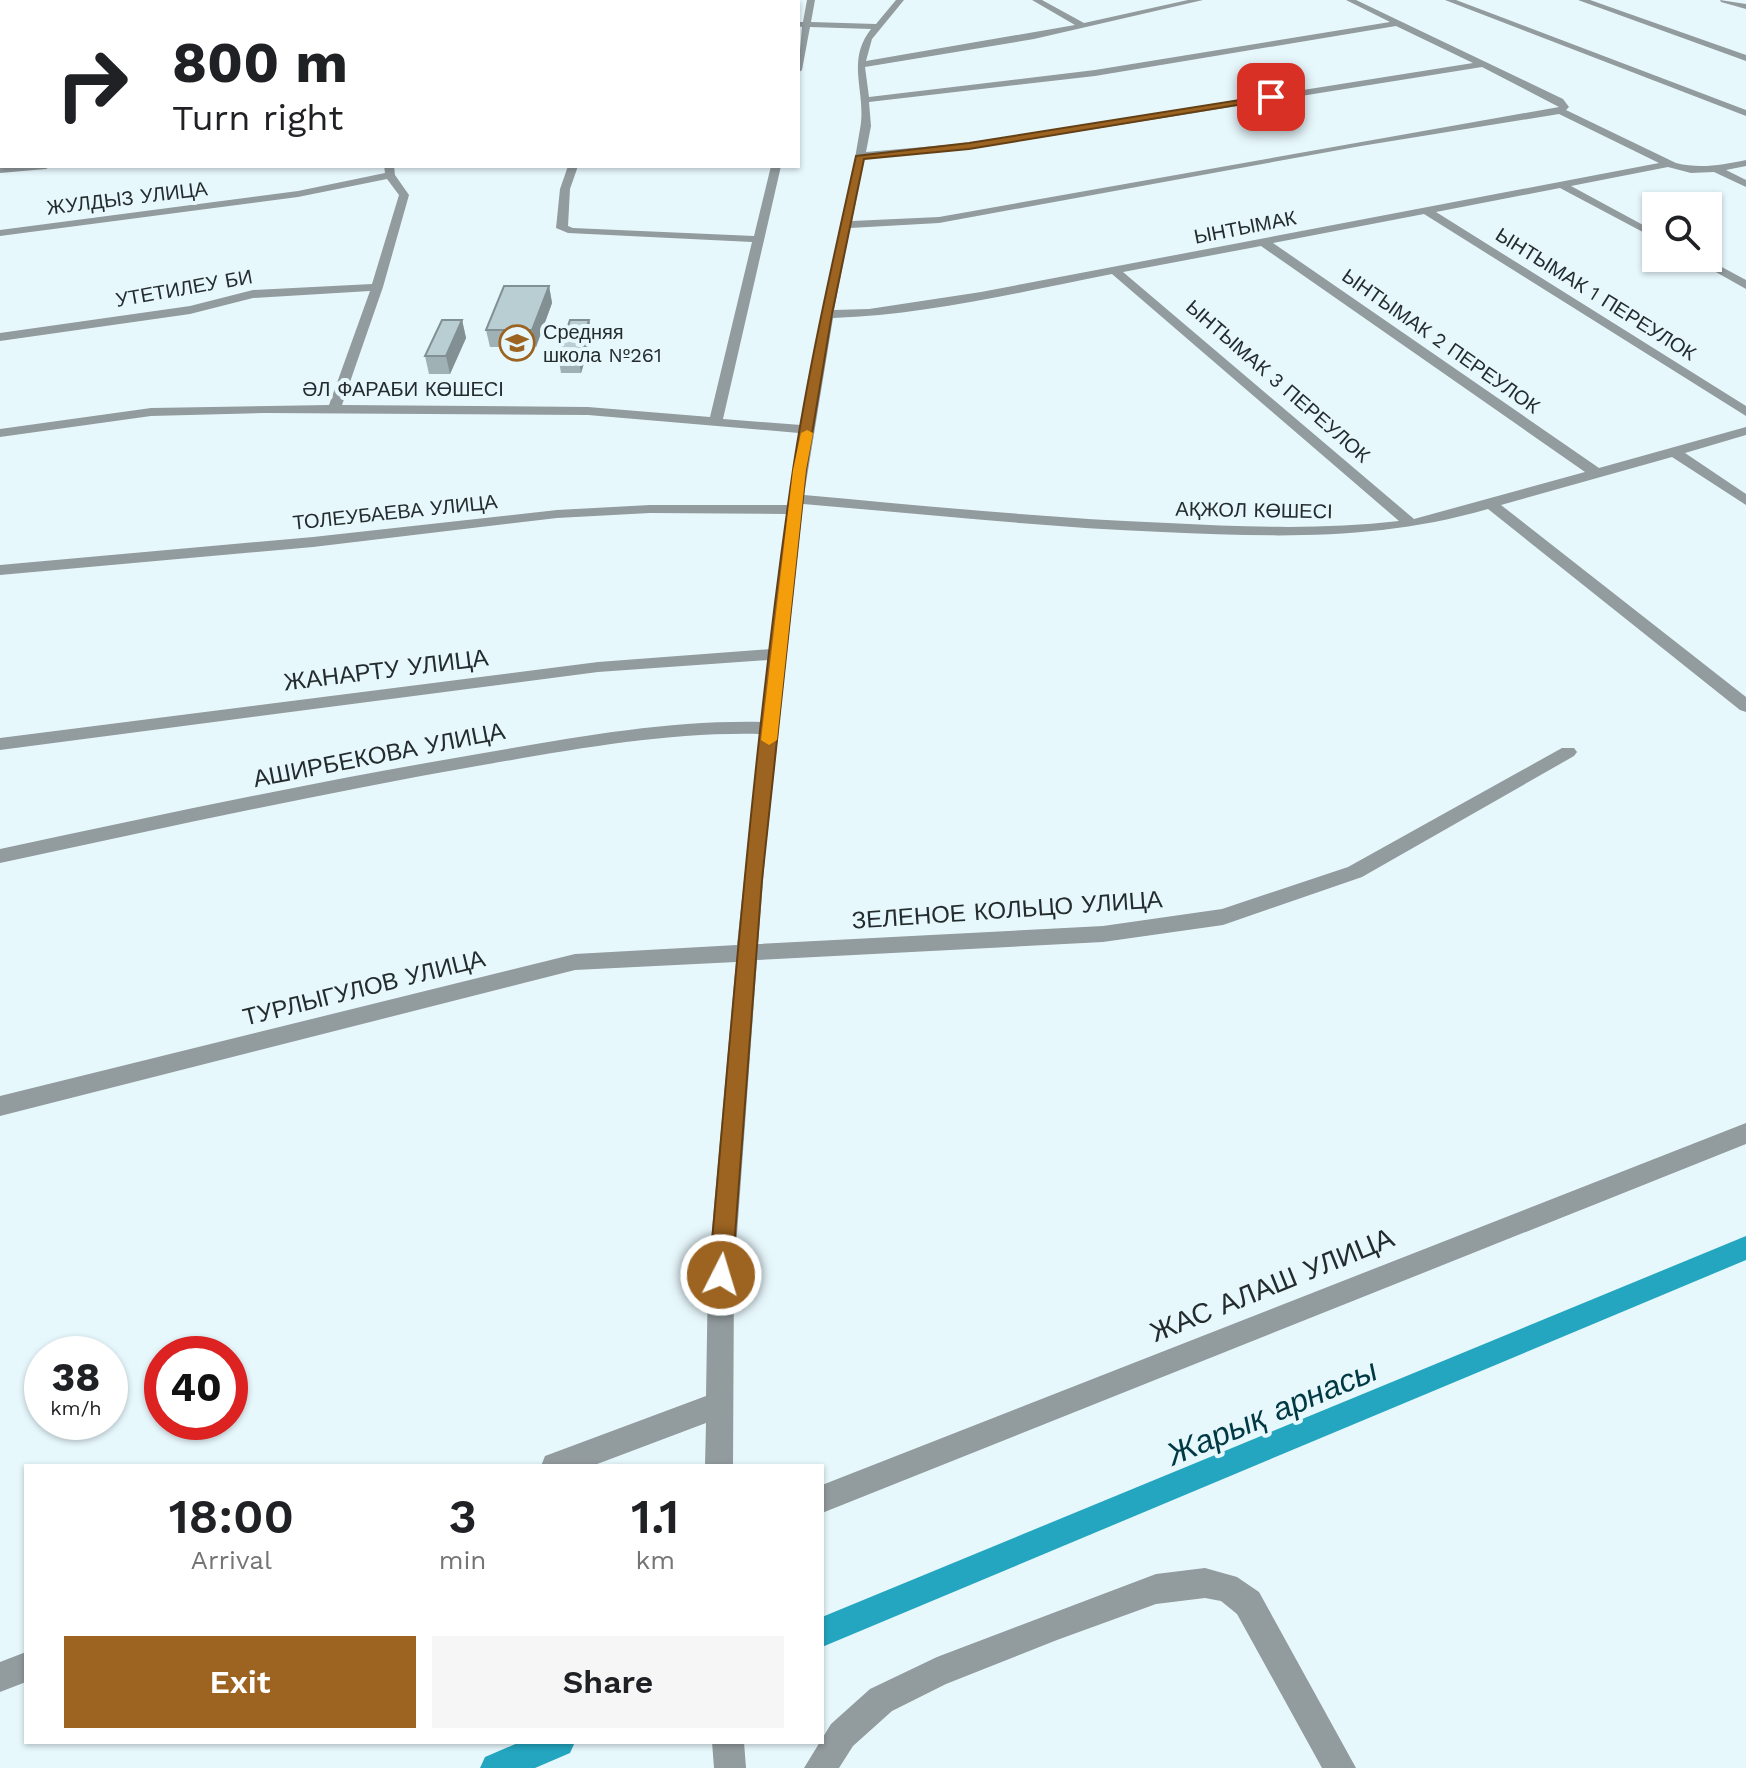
<!DOCTYPE html>
<html lang="en">
<head>
<meta charset="utf-8">
<style>
  body { margin:0; font-family:"Work Sans",sans-serif; background:#f6f6f6; color:#202124; height:100vh; display:flex; flex-direction:column; font-size:30px; white-space:nowrap }
  * { box-sizing:border-box; margin:0 }
  p { font-size:26px; color:#757577 }
  .icon { flex:none; width:44px; height:44px; fill:none; stroke:currentColor; stroke-width:2; stroke-linecap:round; stroke-linejoin:round }
  .map { position:relative; flex:1; overflow:hidden }
  .drawer { position:absolute; left:24px; top:1464px; width:800px; height:280px; display:flex; flex-direction:column; background:#fff; border-radius:0px; box-shadow:0 2px 6px #0004 }
  .drawer>* { flex:none }
  .guide { position:absolute; left:0px; top:0px; width:800px; height:168px; box-shadow:0 2px 6px #0004; background:#fff; color:#202124; overflow:hidden }
  .buttons { position:absolute; left:1642px; top:192px; display:grid; gap:16px }
  .buttons a { display:grid; place-items:center; width:80px; height:80px; border-radius:0px; background:#fff; box-shadow:0 2px 6px #0004; font-size:40px }
  .speed { position:absolute; left:24px; top:1336px; display:flex; gap:16px; font-size:40px; font-weight:700; text-align:center }
  .speed>* { display:grid; place-content:center; width:104px; height:104px; border-radius:50%; background:#fff; box-shadow:0 2px 6px #0004; line-height:1 }
  .speed small { font-size:20px; font-weight:400 }
  .speed .limit { border:12px solid #d22; background:#fff; color:#111 }
  .pin { position:absolute; display:grid; place-items:center; width:68px; height:68px; color:#fff; margin:-34px; border-radius:16px; box-shadow:0 4px 12px #0006 }
  .me { position:absolute; width:88px; margin:-44px; rotate:5deg; stroke-linejoin:round; filter:drop-shadow(0 0 6px #0008) }
  .turn { display:flex; align-items:center; gap:28px; height:168px; padding:0 40px; font-size:36px }
  .turn .icon { width:104px; height:104px; stroke-width:2.5 }
  .turn b { display:block; font-size:56px; line-height:68px }
  .eta { display:flex; justify-content:space-evenly; align-items:center; height:136px; text-align:center }
  .eta b { font-size:48px; font-weight:600; line-height:56px }
  .primary-button { display:flex; gap:16px; margin-top:auto; padding:16px 40px }
  .primary-button a { flex:1; height:92px; border-radius:0px; background:#9c6321; color:#fff; font-size:32px; font-weight:600; line-height:92px; text-align:center }
  .primary-button a+a { background:#f6f6f6; color:#202124 }
  .map>svg:first-child { display:block }
  .lines { fill:none; stroke-linecap:round; stroke-linejoin:round }
  .canal { fill:#24a6c0; fill-rule:evenodd }
  .minor { fill:#929b9e; fill-rule:evenodd }
  .wall { fill:#9fb1b5 }
  .shaded-wall { fill:#829094 }
  .building { fill:#b9ced3; stroke:#829094; stroke-width:2 }
  .route { fill:#9c6321; stroke:#654015; stroke-width:2 }
  .slow { fill:#f59e0b }
  .labels { text-anchor:middle; dominant-baseline:central; stroke-width:8; stroke-linejoin:round; paint-order:stroke }
  .far-street-label { font-size:20px; fill:#242c2e; stroke:#e7f8fd }
  .far-poi-label { font-size:20px; fill:#242c2e; stroke:#e7f8fd; text-anchor:start }
  .street-label { font-size:24px; fill:#242c2e; stroke:#e7f8fd }
  .near-street-label { font-size:28px; fill:#242c2e; stroke:#e7f8fd }
  .near-water-label { font-size:32px; font-style:italic; fill:#003944; stroke:#e7f8fd }
</style>
</head>
<body>
<div class="map">
<svg width="1746" height="1768" viewBox="0 0 1746 1768">
  <rect width="100%" height="100%" fill="#e7f8fd"/>
  <g class="lines">
    <!-- canal -->
    <g class="canal">
      <polygon points="1746,1236 1746,1260 822,1647 822,1617"/>
      <polygon points="520,1742 575,1742 570,1753 535,1768 480,1768 485,1757"/>
    </g>
    <!-- minor -->
    <g class="minor">
      <polygon points="244,0 252,0 243,2"/>
      <polygon points="364,0 373,0 363,2"/>
      <polygon points="505,0 514,0 504,2"/>
      <polygon points="663,0 671,0 662,2"/>
      <path d="M807 0H815L811 22 876 24 896 0H904L872 39 866 61 1075 25 1032 0H1042L1084 23 1188 0H1203L1034 39 865 67 869 97 1095 70 1390 22 1346 0H1356L1563 99 1569 107 1566 110 1676 163C1700 169 1722 165 1746 160V166L1726 170 1746 180V187L1714 172 1691 173 1668 167 1571 186 1656 232V239L1560 188 1436 212 1746 406V416L1424 214 1273 243 1599 468 1746 427V435L1685 453 1746 494V505L1672 457 1501 505 1746 697V712L1740 710 1488 509C1377 541 1275 537 1162 532 1042 527 923 514 803 504L765 856 758 944 1103 926 1222 909 1348 867 1562 748H1574L1577 752 1574 756 1362 877 1223 925 1103 942 757 960 734 1275 733 1466H705L706 1423 592 1466H541L545 1456 706 1396 708 1275 736 962 575 970 0 1116V1096L575 954 737 945 760 734C664 732 571 750 477 766 317 794 159 829 0 863V849C159 815 318 781 478 754 572 738 666 720 762 722L769 660 598 672 0 750V738L598 662 771 649 787 514 650 513 557 518 313 547 0 575V565L313 537 557 510 650 505H788L799 433 588 415 264 413 151 416 0 437V429L151 408 329 405 370 291 253 298 190 314 0 341V333L190 306 253 290 372 284 399 195 387 179 298 197 0 236V230L298 191 385 173 384 166H394L395 175 409 195 383 287 342 405 588 407 710 417 752 242 568 233 556 228 560 189 568 166H578L570 189 568 226 573 228 754 236 771 166H781L723 419 801 425C819 326 844 228 860 129 867 93 845 62 871 29L810 27 802 70 798 73 802 27 798 26V22H803ZM1396 26 1473 63 969 143 866 152 871 126 869 102 1095 76ZM1482 67 1559 107 939 217 852 221 864 159 969 149ZM1559 114 1659 163 981 292 869 309 834 310 850 228 939 223 1361 146ZM1261 246 1585 472 1414 519 1123 272ZM1112 274 1399 521C1322 530 1245 527 1168 523 1047 518 926 506 804 495L833 318C926 315 1020 292 1112 274Z"/>
      <polygon points="1445,0 1456,0 1746,110 1746,116"/>
      <polygon points="1578,0 1590,0 1746,55 1746,61"/>
      <polygon points="1720,0 1746,4 1746,9 1721,2"/>
      <polygon points="51,166 46,169 0,173 0,167"/>
      <polygon points="1691,258 1705,258 1746,280 1746,289"/>
      <polygon points="1746,1123 1746,1144 822,1513 822,1485"/>
      <polygon points="1205,1568 1237,1577 1259,1592 1356,1768 1322,1768 1237,1614 1221,1601 1205,1598 1156,1604 1057,1640 946,1684 892,1711 853,1746 839,1768 804,1768 831,1724 870,1689 937,1657 1156,1574"/>
      <polygon points="26,1652 26,1682 0,1692 0,1662"/>
      <polygon points="712,1742 744,1742 746,1768 714,1768"/>
    </g>
  </g>
  <!-- wall -->
  <g class="wall">
    <polygon points="549,286 552,303 536,347 490,347 486,330"/>
    <polygon points="462,320 466,338 450,374 429,374 425,356"/>
    <polygon points="589,320 592,337 581,373 561,373 558,356"/>
  </g>
  <!-- shaded-wall -->
  <g class="shaded-wall">
    <polygon points="549,286 552,303 536,347 532,330"/>
    <polygon points="462,320 466,338 450,374 446,356"/>
    <polygon points="589,320 592,337 581,373 578,356"/>
  </g>
  <!-- building -->
  <g class="building">
    <polygon points="504,286 549,286 532,330 486,330"/>
    <polygon points="442,320 462,320 446,356 425,356"/>
    <polygon points="570,320 589,320 578,356 558,356"/>
  </g>
  <!-- route -->
  <path class="route" d="M1271 95 1274 99 969 149 864 159 832 314 806 470 762 880 732 1275 729 1283 721 1286 713 1283 709 1275C733 1006 754 737 793 470 809 365 833 260 856 156L969 143Z"/>
  <!-- slow -->
  <polygon class="slow" points="807,430 813,433 806,470 777,740 769,745 761,740 793,470 801,433"/>
  <!-- icons -->
  <defs>
    <symbol id="school-ring" viewBox="-11 -11 22 22"><circle r="9.5" fill="#e7f8fd" stroke="#9c6321" stroke-width="1.5"/><path d="M0-5L7-2L0 1L-7-2ZM-4 1L0 2.5L4 1V4Q0 6-4 4Z" fill="#9c6321"/></symbol>
  </defs>
  <g fill-rule="evenodd">
    <use href="#school-ring" x="497" y="323" width="40" height="40"/>
  </g>
  <g class="labels">
    <!-- far-street labels -->
    <g class="far-street-label">
      <text transform="translate(127 198) rotate(-7)">ЖУЛДЫЗ УЛИЦА</text>
      <text transform="translate(1245 227) rotate(-11)">ЫНТЫМАК</text>
      <text transform="translate(184 288) rotate(-10)">УТЕТИЛЕУ БИ</text>
      <text transform="translate(1596 294) rotate(32)">ЫНТЫМАК 1 ПЕРЕУЛОК</text>
      <text transform="translate(1441 341) rotate(35)">ЫНТЫМАК 2 ПЕРЕУЛОК</text>
      <text transform="translate(1278 381) rotate(41)">ЫНТЫМАК 3 ПЕРЕУЛОК</text>
      <text x="403" y="389">ӘЛ ФАРАБИ КӨШЕСІ</text>
      <text transform="translate(1254 510) rotate(1)">АҚЖОЛ КӨШЕСІ</text>
      <text transform="translate(395 512) rotate(-6)">ТОЛЕУБАЕВА УЛИЦА</text>
    </g>
    <!-- far-poi labels -->
    <g class="far-poi-label">
      <text x="543" y="332">Средняя<tspan x="543" dy="23">школа №261</tspan></text>
    </g>
    <!-- street labels -->
    <g class="street-label">
      <text transform="translate(386 670) rotate(-7)">ЖАНАРТУ УЛИЦА</text>
      <text transform="translate(379 755) rotate(-11)">АШИРБЕКОВА УЛИЦА</text>
      <text transform="translate(1007 910) rotate(-4)">ЗЕЛЕНОЕ КОЛЬЦО УЛИЦА</text>
      <text transform="translate(364 988) rotate(-14)">ТУРЛЫГУЛОВ УЛИЦА</text>
    </g>
    <!-- near-street labels -->
    <g class="near-street-label">
      <text transform="translate(1272 1285) rotate(-22)">ЖАС АЛАШ УЛИЦА</text>
    </g>
    <!-- near-water labels -->
    <g class="near-water-label">
      <text transform="translate(1272 1412) rotate(-23)">Жарық арнасы</text>
    </g>
  </g>
</svg>
<div class="buttons">
<a><svg class="icon" aria-label="search" viewBox="0 0 24 24"><circle cx="10" cy="10" r="6"/><path d="M15 15l6 6"/></svg></a>
</div>
<div class="speed"><div>38<small>km/h</small></div><div class="limit">40</div></div>
<div class="pin" style="left:1271px;top:97px;background:#d93025"><svg class="icon" aria-label="arrive" viewBox="0 0 24 24"><path d="M6 21V4h12l-3 4 3 4H6"/></svg></div>
<svg class="me" style="left:721px;top:1275px" viewBox="-20 -20 40 40"><circle r="17" fill="#9c6321" stroke="#fff" stroke-width="3"/><path d="M0-11L8 9 0 5-8 9z" fill="#fff"/></svg>
<div class="guide">
<div class="turn"><svg class="icon" aria-label="right" viewBox="0 0 24 24"><path d="M7 20v-9h11M14 6l5 5-5 5"/></svg><div><b>800 m</b>Turn right</div></div>
</div>
<section class="drawer">
<div class="eta">
<div><b>18:00</b><p>Arrival</p></div>
<div><b>3</b><p>min</p></div>
<div><b>1.1</b><p>km</p></div>
</div>
<div class="primary-button"><a>Exit</a><a>Share</a></div>
</section>
</div>
</body>
</html>
